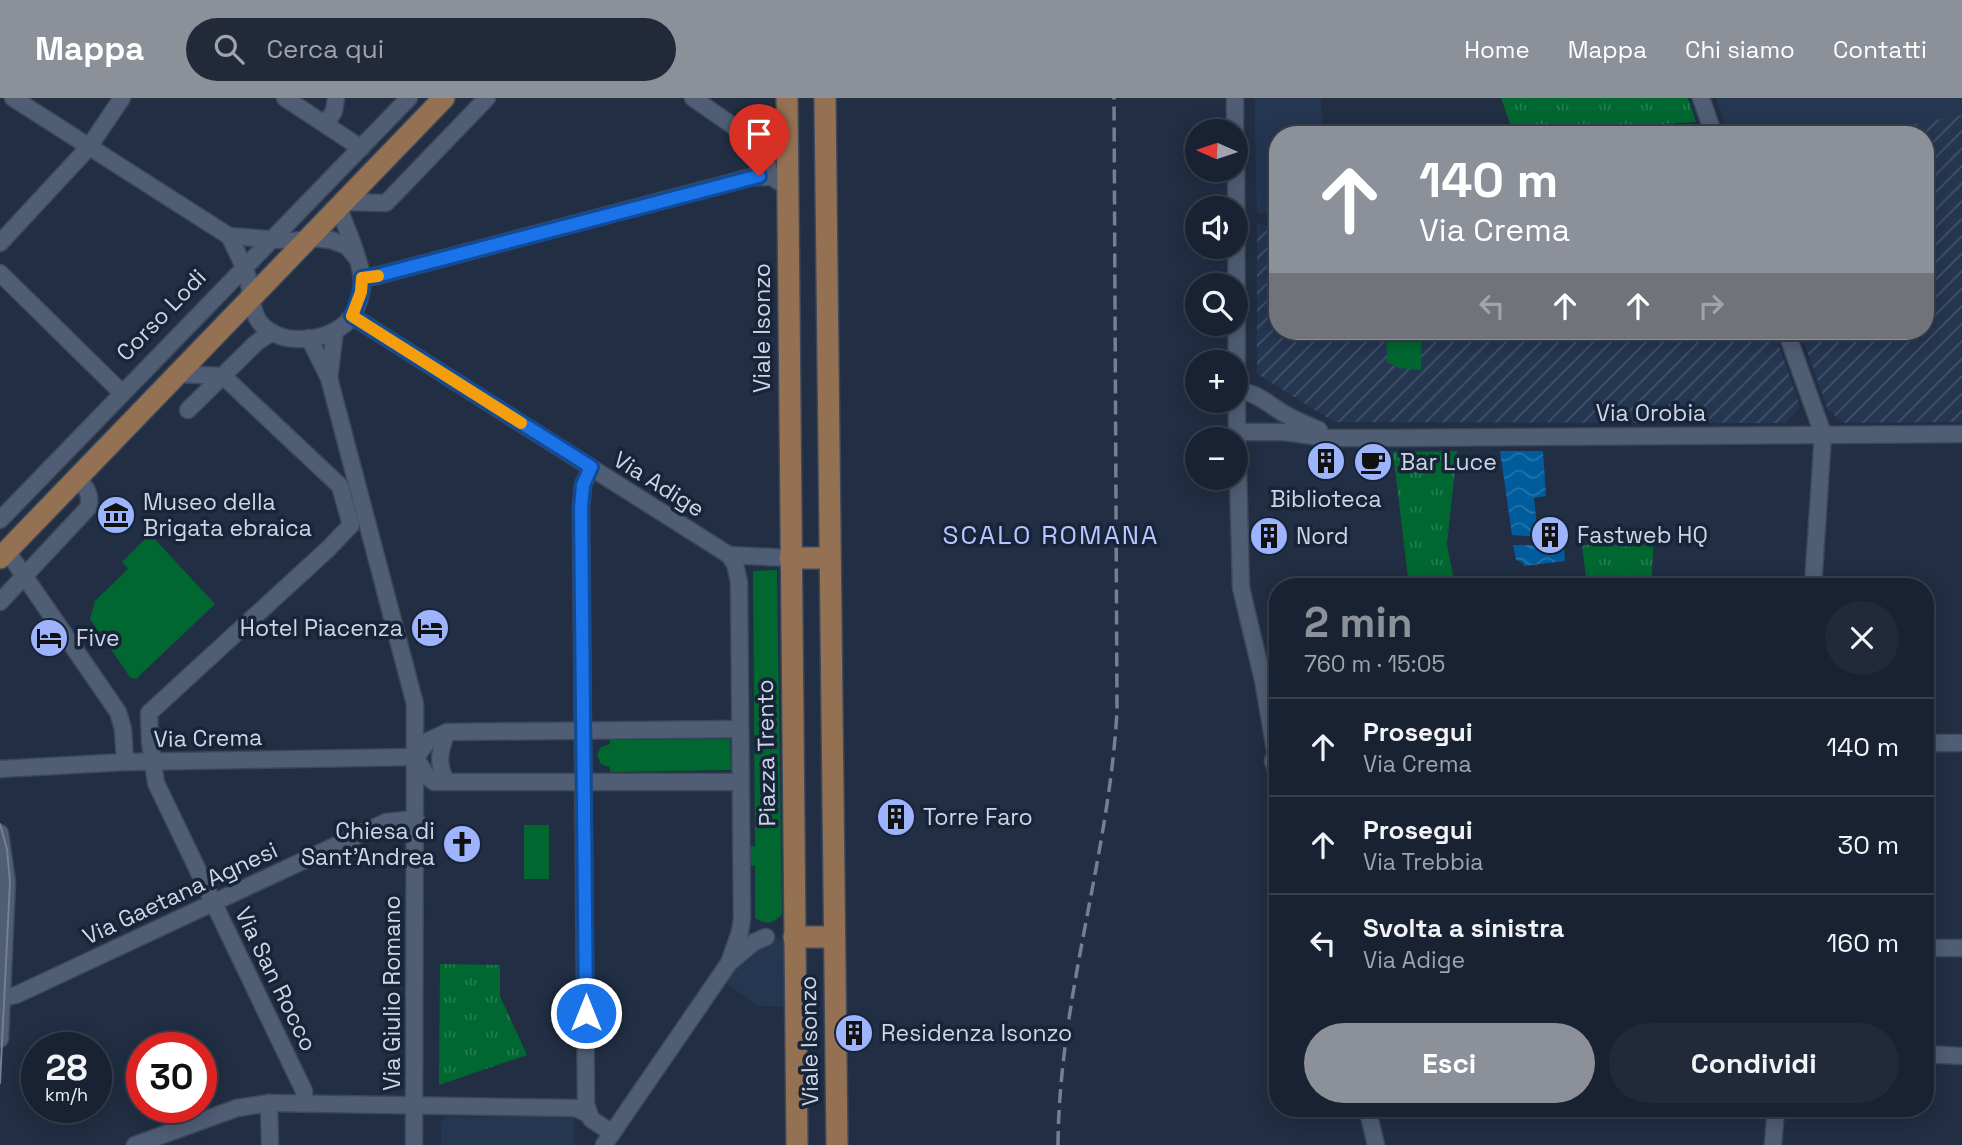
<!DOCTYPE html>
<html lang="it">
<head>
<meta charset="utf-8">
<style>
  body { margin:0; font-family:"Space Grotesk",sans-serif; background:#222a3a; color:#f1f3f6; height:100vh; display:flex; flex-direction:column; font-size:26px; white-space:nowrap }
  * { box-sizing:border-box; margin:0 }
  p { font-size:23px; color:#9fa4ac }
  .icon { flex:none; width:38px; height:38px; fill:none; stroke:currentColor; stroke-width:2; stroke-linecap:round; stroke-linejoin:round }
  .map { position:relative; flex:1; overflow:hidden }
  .panel { position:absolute; left:1269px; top:480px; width:665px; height:539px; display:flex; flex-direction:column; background:#192232; border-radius:28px; box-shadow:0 4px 18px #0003,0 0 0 2px #373f4d }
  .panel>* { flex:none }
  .guide { position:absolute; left:1269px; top:28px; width:665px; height:214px; border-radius:28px; box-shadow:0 4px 18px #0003,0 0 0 2px #373f4d; background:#8c9099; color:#fff; overflow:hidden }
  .needle { width:46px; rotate:273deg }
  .buttons { position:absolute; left:1185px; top:21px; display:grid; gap:14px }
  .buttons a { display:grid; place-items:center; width:63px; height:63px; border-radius:50%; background:#192232; box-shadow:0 4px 18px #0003,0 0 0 2px #373f4d; font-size:35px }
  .speed { position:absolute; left:21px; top:934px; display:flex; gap:14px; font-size:35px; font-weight:700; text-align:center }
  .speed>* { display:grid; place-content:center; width:91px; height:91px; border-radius:50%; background:#192232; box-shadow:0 4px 18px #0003,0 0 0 2px #373f4d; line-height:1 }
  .speed small { font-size:18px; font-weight:400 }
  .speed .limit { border:10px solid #d22; background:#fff; color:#111 }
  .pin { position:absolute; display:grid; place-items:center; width:60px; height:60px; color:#fff; margin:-72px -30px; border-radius:50% 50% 50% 0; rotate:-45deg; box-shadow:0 0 7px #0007 }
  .pin .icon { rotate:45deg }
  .me { position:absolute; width:77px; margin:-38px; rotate:0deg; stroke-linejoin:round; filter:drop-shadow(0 0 5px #0008) }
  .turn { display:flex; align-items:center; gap:24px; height:147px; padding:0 35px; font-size:32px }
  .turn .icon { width:91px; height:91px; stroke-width:2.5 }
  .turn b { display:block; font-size:49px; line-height:60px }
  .lanes { display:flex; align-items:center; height:66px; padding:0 35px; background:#0003; justify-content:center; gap:35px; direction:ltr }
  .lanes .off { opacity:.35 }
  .round { display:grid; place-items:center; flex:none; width:74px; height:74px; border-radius:37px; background:#222a3a }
  .headline { display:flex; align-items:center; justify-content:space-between; height:119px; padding:0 35px }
  h1 { font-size:42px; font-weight:700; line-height:52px; color:#8c9099 }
  .cta { display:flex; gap:14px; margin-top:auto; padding:14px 35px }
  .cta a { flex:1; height:80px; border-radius:42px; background:#8c9099; color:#fff; font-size:28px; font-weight:700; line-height:80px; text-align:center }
  .cta a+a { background:#222a3a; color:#f1f3f6 }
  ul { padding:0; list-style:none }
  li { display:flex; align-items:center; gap:21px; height:98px; padding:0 35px; border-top:2px solid #373f4d }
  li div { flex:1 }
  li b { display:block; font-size:26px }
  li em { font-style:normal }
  header { display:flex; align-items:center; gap:42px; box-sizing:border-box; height:98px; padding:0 35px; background:#8c9099; color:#fff }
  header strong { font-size:33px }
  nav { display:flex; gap:38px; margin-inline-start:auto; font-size:24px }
  .search { width:490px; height:63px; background:#222a3a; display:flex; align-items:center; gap:18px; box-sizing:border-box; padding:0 24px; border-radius:38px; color:#9fa4ac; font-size:26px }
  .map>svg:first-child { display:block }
  .built { fill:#253651 }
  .industrial { fill:url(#industrial-furrows) }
  .green { fill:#016731 }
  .park { fill:url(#park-tufts) }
  .water { fill:url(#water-waves) }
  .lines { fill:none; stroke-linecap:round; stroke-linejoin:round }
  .minor-casing { stroke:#3d4859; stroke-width:19 }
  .major-casing { stroke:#3d4859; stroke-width:24 }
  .minor { stroke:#4f5e75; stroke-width:16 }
  .major { stroke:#947152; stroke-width:21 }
  .tram { stroke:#747f90; stroke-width:2 }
  .rail { stroke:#747f90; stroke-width:3.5; stroke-dasharray:14 7; stroke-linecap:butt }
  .route-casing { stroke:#114b97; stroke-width:18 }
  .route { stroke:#1a73e8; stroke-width:12 }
  .slow { stroke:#f59e0b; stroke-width:12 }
  .labels { text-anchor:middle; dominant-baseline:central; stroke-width:7; stroke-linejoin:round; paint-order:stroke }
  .street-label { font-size:23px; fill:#cdd6e3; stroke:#172439 }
  .poi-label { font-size:23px; fill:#cdd6e3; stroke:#172439; text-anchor:start }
  .quarter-label { font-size:26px; letter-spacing:2px; fill:#b5c7fe; stroke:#172439 }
</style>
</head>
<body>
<header>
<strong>Mappa</strong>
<div class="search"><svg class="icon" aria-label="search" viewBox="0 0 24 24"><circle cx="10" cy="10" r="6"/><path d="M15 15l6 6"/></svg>Cerca qui</div>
<nav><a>Home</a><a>Mappa</a><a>Chi siamo</a><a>Contatti</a></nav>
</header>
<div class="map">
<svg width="1962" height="1047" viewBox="0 0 1962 1047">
  <defs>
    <pattern id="industrial-furrows" width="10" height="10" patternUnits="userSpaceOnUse" patternTransform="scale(1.75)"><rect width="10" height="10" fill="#253651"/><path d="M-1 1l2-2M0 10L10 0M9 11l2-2" fill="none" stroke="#43526a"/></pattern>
    <pattern id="park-tufts" width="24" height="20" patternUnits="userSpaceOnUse" patternTransform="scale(1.75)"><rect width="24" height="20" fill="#016731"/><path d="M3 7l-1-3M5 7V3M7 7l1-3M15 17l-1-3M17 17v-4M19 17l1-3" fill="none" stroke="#257c4f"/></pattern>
    <pattern id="water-waves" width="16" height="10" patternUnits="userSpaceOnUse" patternTransform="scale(1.75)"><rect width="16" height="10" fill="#005c9d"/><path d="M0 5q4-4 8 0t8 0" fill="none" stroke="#2473aa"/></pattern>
  </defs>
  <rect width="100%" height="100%" fill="#212e43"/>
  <!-- built -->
  <g class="built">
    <polygon points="1254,0 1321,0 1323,37 1278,37 1277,118 1257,115"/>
    <polygon points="1716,0 1962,0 1962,18 1858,37 1729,37"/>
    <polygon points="766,841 793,841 794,909 758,908 720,882"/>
    <polygon points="447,1019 574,1019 574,1047 441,1047 441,1025"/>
  </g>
  <!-- industrial -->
  <g class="industrial">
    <polygon points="1962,17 1962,324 1844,325 1828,312 1800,233 1925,233 1925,37 1855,37"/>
    <polygon points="1257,126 1277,129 1278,233 1774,233 1800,309 1786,325 1334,324 1257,276"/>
  </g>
  <!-- green -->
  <g class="green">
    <polygon points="1386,233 1422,234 1421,272 1399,270 1387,264"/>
    <polygon points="150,436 215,506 136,581 130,579 90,521 95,503 128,471 122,464"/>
    <path d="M777 472 782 816C774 826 766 827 755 820V768L748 767V749L755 748 753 473Z"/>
    <polygon points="730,641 731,672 610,674 610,669 601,666 597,657 601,649 610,646 610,642"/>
    <rect x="524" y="727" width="25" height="54"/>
  </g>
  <!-- park -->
  <g class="park">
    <polygon points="1501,0 1688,0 1696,24 1580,31 1581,37 1514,37"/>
    <polygon points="1457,353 1447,446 1455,488 1409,488 1393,354"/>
    <polygon points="1654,439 1651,488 1587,488 1582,447 1621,446"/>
    <polygon points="440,866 500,867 500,898 527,957 439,987"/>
  </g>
  <!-- water -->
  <g class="water">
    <polygon points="1500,353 1543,353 1546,398 1534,400 1538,439 1512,437"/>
    <polygon points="1513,447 1564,447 1565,463 1524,468 1522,464 1516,462"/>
  </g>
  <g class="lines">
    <defs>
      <g id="minor">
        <polyline points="13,0 229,138 294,143 312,140 331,142 347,148 355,158"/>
        <polyline points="285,0 361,50"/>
        <polyline points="693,0 759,46 772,79"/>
        <polyline points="1235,0 1235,33"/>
        <polyline points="1701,0 1714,37"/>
        <polyline points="326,26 334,13 336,0"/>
        <polyline points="1236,40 1237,334 1241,490 1263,582 1275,652"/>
        <polyline points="345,104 386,105 487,0"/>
        <path d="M229 138C235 150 242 163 247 177 252 192 250 215 262 227 282 248 325 244 346 225 356 215 361 200 362 187 363 165 346 131 339 110"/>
        <polyline points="0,145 89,49 122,0"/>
        <polyline points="0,175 122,295"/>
        <polyline points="362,180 376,178 752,79 772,79 787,89"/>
        <polyline points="352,218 729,457 735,466 739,484 742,821 740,834 729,865"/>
        <polyline points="1786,233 1823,336 1813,488"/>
        <polyline points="309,240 329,280 415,606 414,1047"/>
        <polyline points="178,276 223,278"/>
        <polyline points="223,278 340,388 351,427 328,451 149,615 150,644 156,685 304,993 304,1005"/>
        <polyline points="329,280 335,233"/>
        <path d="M1237 293C1255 293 1268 306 1283 315 1295 322 1307 327 1319 332"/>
        <polyline points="188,312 256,245 272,234"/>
        <polyline points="1237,334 1284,334 1328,340 1387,340 1962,336"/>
        <polyline points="591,370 583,387 581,409 586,1006 591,1021 612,1035"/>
        <polyline points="0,422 409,0"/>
        <polyline points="7,453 118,614 123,631 125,664"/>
        <polyline points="729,457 790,460"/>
        <path d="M0 504 88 410C92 398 86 389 78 380"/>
        <polyline points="1925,645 1962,645"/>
        <polyline points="1278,648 1273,663 1278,676"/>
        <polyline points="416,659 428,643 447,634 740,631"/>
        <polyline points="417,662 427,678 434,684 741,684"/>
        <polyline points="0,671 125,664 416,659"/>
        <path d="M447 684C436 667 440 651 447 634"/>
        <polyline points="0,735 7,784 0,941"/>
        <polyline points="1925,850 1962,850"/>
        <polyline points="2,900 16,897 386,724 416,721"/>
        <polyline points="1925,956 1962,958"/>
        <polyline points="269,1005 270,1047"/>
        <polyline points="1367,1010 1376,1047"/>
        <polyline points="135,1047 237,1010 269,1005 576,1010 588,1016"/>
        <polyline points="604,1047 729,865 754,844 766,839"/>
        <polyline points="1773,1047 1776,1010"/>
      </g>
      <g id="major">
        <polyline points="787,0 797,1047"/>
        <polyline points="825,0 837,1047"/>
        <polyline points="0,460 444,0"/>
        <polyline points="790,460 830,460"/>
        <polyline points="794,839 834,839"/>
      </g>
    </defs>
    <!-- minor casing -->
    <use href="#minor" class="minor-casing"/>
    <!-- major casing -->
    <use href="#major" class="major-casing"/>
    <!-- minor -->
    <use href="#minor" class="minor"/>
    <!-- major -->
    <use href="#major" class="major"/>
    <!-- tram -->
    <polyline class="tram" points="0,726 7,751 10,784 0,985"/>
    <!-- rail -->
    <path class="rail" d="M1058 1047C1059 900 1109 759 1117 613L1114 0"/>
  </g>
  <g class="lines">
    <defs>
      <polyline id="route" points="586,915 581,409 583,387 591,369 352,218 361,194 362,180 376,178 759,78"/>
    </defs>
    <!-- route casing -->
    <use href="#route" class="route-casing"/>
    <!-- route -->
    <use href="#route" class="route"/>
    <!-- slow -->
    <polyline class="slow" points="378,178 362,180 361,194 352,218 521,325"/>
  </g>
  <!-- icons -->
  <defs>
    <symbol id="building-disc" viewBox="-11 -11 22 22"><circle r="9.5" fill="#9db4fd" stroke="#172439"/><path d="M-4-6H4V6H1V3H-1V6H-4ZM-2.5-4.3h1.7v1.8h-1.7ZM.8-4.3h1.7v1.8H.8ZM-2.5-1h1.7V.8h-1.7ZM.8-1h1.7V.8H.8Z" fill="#111"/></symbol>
    <symbol id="cafe-disc" viewBox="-11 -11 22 22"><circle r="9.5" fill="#9db4fd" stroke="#172439"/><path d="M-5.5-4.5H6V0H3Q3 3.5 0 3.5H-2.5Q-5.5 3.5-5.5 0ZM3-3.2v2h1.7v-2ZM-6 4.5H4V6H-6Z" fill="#111"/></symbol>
    <symbol id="museum-disc" viewBox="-11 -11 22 22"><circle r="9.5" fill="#9db4fd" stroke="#172439"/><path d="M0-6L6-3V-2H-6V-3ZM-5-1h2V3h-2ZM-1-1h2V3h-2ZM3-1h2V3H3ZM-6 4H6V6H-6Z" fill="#111"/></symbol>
    <symbol id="hotel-disc" viewBox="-11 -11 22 22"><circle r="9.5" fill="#9db4fd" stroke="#172439"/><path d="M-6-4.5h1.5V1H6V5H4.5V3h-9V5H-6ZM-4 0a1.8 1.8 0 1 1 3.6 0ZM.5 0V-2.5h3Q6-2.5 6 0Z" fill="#111"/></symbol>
    <symbol id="church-disc" viewBox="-11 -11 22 22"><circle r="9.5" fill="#9db4fd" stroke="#172439"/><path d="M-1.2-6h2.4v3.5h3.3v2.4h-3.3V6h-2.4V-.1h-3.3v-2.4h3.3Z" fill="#111"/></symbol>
  </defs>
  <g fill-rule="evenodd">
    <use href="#building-disc" x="1304" y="341" width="44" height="44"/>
    <use href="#cafe-disc" x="1351" y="342" width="44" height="44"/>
    <use href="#museum-disc" x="94" y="395" width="44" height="44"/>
    <use href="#building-disc" x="1528" y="415" width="44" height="44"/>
    <use href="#building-disc" x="1247" y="416" width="44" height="44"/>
    <use href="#hotel-disc" x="408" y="508" width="44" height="44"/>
    <use href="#hotel-disc" x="27" y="518" width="44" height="44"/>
    <use href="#building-disc" x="874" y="697" width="44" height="44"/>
    <use href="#church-disc" x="440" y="724" width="44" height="44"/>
    <use href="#building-disc" x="832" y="913" width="44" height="44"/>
  </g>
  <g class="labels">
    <!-- street labels -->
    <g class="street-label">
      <text transform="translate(161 217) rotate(-46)">Corso Lodi</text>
      <text transform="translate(762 230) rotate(-90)">Viale Isonzo</text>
      <text x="1651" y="315">Via Orobia</text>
      <text transform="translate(659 386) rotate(32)">Via Adige</text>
      <text transform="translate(208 640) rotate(-1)">Via Crema</text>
      <text transform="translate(766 655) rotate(-91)">Piazza Trento</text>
      <text transform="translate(180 795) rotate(-25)">Via Gaetana Agnesi</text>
      <text transform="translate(276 881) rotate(64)">Via San Rocco</text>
      <text transform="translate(392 895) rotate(-90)">Via Giulio Romano</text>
      <text transform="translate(809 943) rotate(-91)">Viale Isonzo</text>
    </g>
    <!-- poi labels -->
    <g class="poi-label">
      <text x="1400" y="364">Bar Luce</text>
      <text x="1326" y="401" text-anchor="middle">Biblioteca</text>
      <text x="143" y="404">Museo della<tspan x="143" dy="26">Brigata ebraica</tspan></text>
      <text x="1577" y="437">Fastweb HQ</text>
      <text x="1296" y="438">Nord</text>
      <text x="403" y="530" text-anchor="end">Hotel Piacenza</text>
      <text x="76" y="540">Five</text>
      <text x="923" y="719">Torre Faro</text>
      <text x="435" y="733" text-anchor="end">Chiesa di<tspan x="435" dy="26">Sant'Andrea</tspan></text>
      <text x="881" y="935">Residenza Isonzo</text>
    </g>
    <!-- quarter labels -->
    <g class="quarter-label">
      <text x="1051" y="437">SCALO ROMANA</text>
    </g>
  </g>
</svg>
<div class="buttons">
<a><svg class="needle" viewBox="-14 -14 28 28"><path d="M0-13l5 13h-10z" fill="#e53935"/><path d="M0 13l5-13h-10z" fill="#9fa4ac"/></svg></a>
<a><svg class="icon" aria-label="sound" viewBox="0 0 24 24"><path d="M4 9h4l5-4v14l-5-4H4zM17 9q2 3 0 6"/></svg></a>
<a><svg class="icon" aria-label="search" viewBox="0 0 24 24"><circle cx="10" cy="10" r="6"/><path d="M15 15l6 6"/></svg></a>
<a>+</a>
<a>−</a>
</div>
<div class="speed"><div>28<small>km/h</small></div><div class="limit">30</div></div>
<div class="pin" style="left:759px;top:78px;background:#d93025"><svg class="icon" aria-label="arrive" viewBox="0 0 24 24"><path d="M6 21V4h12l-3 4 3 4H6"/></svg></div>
<svg class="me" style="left:586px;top:915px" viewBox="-20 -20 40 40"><circle r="17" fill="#1a73e8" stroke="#fff" stroke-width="3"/><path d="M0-11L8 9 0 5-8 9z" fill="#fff"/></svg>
<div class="guide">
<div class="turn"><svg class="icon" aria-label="ahead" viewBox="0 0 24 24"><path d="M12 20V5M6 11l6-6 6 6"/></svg><div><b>140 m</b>Via Crema</div></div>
<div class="lanes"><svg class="icon off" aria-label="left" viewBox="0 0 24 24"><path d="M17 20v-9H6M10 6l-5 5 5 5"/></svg><svg class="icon" aria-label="ahead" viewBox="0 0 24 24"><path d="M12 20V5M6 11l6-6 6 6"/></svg><svg class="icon" aria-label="ahead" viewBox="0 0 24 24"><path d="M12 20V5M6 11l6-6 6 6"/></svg><svg class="icon off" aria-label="right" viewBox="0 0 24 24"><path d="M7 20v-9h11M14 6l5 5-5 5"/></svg></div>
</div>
<section class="panel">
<div class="headline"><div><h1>2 min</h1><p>760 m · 15:05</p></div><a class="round"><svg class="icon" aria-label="close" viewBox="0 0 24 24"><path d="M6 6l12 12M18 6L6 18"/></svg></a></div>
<ul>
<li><svg class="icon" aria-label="ahead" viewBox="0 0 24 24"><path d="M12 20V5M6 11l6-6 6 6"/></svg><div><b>Prosegui</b><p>Via Crema</p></div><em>140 m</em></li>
<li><svg class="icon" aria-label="ahead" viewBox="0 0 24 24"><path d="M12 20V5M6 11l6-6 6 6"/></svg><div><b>Prosegui</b><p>Via Trebbia</p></div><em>30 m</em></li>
<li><svg class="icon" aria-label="left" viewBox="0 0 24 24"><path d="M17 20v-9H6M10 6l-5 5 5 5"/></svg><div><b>Svolta a sinistra</b><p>Via Adige</p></div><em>160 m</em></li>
</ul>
<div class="cta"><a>Esci</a><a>Condividi</a></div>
</section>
</div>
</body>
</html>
